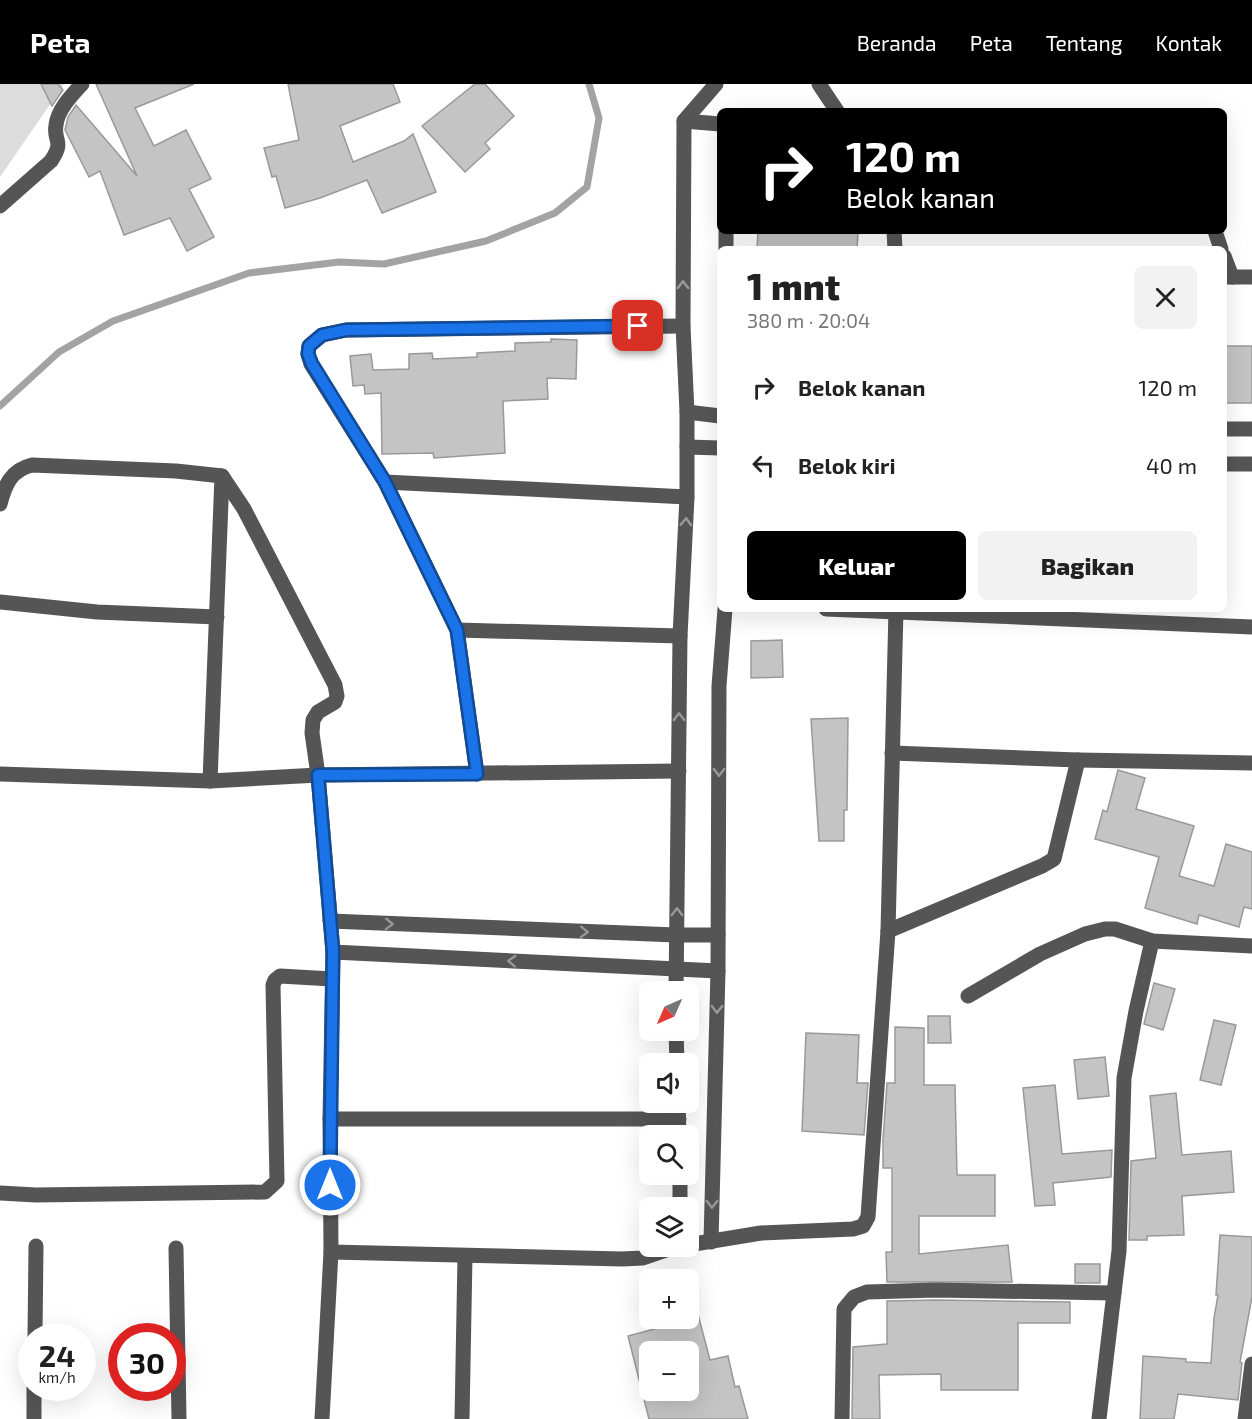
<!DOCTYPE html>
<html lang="id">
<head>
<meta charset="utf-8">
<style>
  body { margin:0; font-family:"Exo 2",sans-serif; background:#f2f2f2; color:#222; height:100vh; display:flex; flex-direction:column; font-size:22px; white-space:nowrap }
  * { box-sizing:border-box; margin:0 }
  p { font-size:20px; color:#767676 }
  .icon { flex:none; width:33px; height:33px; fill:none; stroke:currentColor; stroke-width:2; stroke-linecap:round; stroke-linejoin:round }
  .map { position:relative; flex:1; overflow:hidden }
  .side { position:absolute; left:717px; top:162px; width:510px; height:366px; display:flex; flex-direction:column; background:#fff; border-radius:9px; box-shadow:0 6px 24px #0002 }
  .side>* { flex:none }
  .hud { position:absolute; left:717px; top:24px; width:510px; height:126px; border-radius:9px; box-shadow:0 6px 24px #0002; background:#000; color:#fff; overflow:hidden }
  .needle { width:39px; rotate:225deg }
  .controls { position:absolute; left:639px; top:897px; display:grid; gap:12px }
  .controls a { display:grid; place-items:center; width:60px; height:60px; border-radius:9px; background:#fff; box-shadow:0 6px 24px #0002; font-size:30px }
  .speed { position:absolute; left:18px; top:1239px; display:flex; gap:12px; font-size:30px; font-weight:700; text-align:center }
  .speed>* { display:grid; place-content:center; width:78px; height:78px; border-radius:50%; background:#fff; box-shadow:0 6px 24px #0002; line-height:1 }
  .speed small { font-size:15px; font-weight:400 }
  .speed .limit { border:9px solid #d22; background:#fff; color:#111 }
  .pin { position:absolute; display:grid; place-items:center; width:51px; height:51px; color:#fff; margin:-26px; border-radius:12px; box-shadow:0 3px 9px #0006 }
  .me { position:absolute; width:66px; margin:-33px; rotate:0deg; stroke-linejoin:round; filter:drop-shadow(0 0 4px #0008) }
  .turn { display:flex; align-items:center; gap:21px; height:126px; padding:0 30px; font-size:27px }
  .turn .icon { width:78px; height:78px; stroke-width:2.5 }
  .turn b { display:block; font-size:42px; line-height:51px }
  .round { display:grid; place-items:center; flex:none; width:63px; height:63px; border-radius:9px; background:#f2f2f2 }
  .headline { display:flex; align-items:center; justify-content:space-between; height:102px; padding:0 30px }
  h1 { font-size:36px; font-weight:800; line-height:45px }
  .cta { display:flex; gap:12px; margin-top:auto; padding:12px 30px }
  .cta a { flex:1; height:69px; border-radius:9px; background:#000; color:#fff; font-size:24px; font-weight:800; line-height:69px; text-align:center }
  .cta a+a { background:#f2f2f2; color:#222 }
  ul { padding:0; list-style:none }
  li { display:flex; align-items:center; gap:18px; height:78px; padding:0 30px }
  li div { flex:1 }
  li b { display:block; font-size:22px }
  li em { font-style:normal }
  header { display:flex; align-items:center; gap:36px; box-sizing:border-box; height:84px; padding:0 30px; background:#000; color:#fff }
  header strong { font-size:28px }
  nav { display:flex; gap:33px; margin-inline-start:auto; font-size:21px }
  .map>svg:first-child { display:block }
  .green { fill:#dcdcdc }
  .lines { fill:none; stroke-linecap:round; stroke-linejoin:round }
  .stream { stroke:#a3a3a3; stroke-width:7 }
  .building { fill:#c4c4c4; stroke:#999; stroke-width:1.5; fill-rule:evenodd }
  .minor { stroke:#555; stroke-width:15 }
  .oneway { stroke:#999 }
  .route-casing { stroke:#114b97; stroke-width:15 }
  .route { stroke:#1a73e8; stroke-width:10 }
</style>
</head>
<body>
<header>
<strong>Peta</strong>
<nav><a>Beranda</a><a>Peta</a><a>Tentang</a><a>Kontak</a></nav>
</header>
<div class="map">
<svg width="1252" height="1335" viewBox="0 0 1252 1335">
  <rect width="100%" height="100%" fill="#fff"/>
  <!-- green -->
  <polygon class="green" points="0,0 64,0 0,93"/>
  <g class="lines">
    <!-- stream -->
    <polyline class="stream" points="0,322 59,268 113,237 249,189 339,178 384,180 486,157 555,129 587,103 599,34 589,0"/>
  </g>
  <!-- building -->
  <g class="building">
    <polygon points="41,0 58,0 63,6 52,22"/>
    <polygon points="96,0 194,0 135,24 154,62 186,46 211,95 189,105 214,153 187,167 170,134 124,151 100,87 89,93 65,46 68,33 76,21 137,92"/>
    <polygon points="288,0 393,0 400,18 340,42 353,78 404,57 413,50 436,108 382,129 367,96 320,114 285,124 276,92 272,93 264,64 299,56"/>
    <polygon points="475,0 485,0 514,32 485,59 490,65 465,88 422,42"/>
    <polygon points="758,147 858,147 857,165 757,165"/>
    <polygon points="551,255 577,256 576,295 547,294 548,315 503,317 505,369 434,374 433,369 382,370 381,309 365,310 364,301 353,302 350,272 371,270 373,286 409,285 409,270 432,269 433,275 477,273 477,269 515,267 515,259 551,258"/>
    <rect x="1224" y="262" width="28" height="57"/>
    <polygon points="782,556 783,593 751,594 751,557"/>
    <polygon points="848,634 847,726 844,726 844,757 819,757 811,635"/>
    <polygon points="1118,686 1145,694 1136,725 1194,742 1179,792 1214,802 1226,760 1252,768 1252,825 1244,823 1239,843 1199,831 1197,840 1145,824 1159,773 1095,755 1103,726 1107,728"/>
    <polygon points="1154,899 1175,905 1163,946 1144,940"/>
    <polygon points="928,932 950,932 951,959 928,959"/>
    <polygon points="1214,936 1236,941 1221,1001 1200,996"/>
    <polygon points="895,943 924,944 924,1001 955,1001 957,1091 995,1091 995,1132 919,1132 919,1170 1008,1161 1012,1198 887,1198 886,1168 892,1168 892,1084 883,1084 883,1056 887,999 895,999"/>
    <polygon points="806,949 859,951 857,999 868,999 864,1051 802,1047"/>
    <polygon points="1105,973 1109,1012 1078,1015 1074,976"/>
    <polygon points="1055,1001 1062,1070 1112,1066 1111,1093 1053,1099 1055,1121 1035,1122 1023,1004"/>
    <polygon points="1176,1009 1182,1071 1231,1067 1234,1108 1182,1112 1184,1151 1147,1152 1147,1156 1129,1156 1131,1077 1156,1074 1150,1012"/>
    <polygon points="1220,1151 1252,1153 1252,1213 1240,1278 1242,1279 1238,1316 1178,1310 1174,1335 1140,1335 1143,1272 1186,1275 1186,1278 1211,1279 1214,1234 1218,1211 1216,1211"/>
    <rect x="1075" y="1180" width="25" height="19"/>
    <polygon points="936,1216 1070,1218 1070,1239 1018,1239 1018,1306 941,1306 941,1290 879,1291 880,1335 852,1335 853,1263 887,1260 887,1217"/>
    <path d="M688 1219H695L710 1276 728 1272 735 1303 739 1302 748 1335H649L628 1252 688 1236ZM650 1268H688V1306H650Z"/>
  </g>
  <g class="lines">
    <!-- minor -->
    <g class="minor">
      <polyline points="819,0 837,27"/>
      <polyline points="684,37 720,40"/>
      <path d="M0 122 51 77C65 56 53 58 56 41 58 25 72 11 82 0"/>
      <polyline points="894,147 895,165"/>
      <polyline points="1215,147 1221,165"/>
      <polyline points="726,165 726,147"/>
      <polyline points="1224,172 1232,193"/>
      <polyline points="1224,193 1252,193"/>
      <polyline points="687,328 720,332"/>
      <polyline points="1224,345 1252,345"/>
      <polyline points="687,363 720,364"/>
      <polyline points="1224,380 1252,380"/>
      <polyline points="385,398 687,413"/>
      <path d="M0 420C5 401 11 386 32 381L176 387 222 392 244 425 335 601 337 612 335 618 318 628 313 636 312 649 318 691 333 868 330 1035 331 1168 322 1335"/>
      <polyline points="0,518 97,528 217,533"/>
      <polyline points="826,525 1252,543"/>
      <polyline points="457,546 680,552"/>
      <polyline points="892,669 1078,676 1252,679"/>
      <polyline points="0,690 210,697 318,691 679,687"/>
      <polyline points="477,690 457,546 385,398 311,280 308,270 309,262 322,251 346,246 683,242"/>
      <polyline points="210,697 222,392"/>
      <polyline points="330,837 676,851 718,851"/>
      <polyline points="888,847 1042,782 1054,775 1078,676"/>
      <polyline points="333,868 718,887"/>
      <polyline points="676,908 680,552 687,413 687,328 683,242 684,37 716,0"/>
      <polyline points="968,912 1040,870 1085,850 1105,845 1115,845 1152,857 1252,862"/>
      <polyline points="676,946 677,980"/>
      <polyline points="678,1018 679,1052"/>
      <polyline points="330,1035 679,1035"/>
      <polyline points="680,1090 680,1124"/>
      <polyline points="0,1109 36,1111 265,1108 277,1097 273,901 275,896 280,892 332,895"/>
      <polyline points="711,1158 718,887 719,602 725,525"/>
      <polyline points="688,1161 761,1149 853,1145 863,1142 868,1133 888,847 896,525"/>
      <polyline points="176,1164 179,1335"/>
      <polyline points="331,1168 622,1175 643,1174 678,1162"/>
      <polyline points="35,1252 36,1162"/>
      <polyline points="34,1335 34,1304"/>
      <polyline points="462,1335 465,1172"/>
      <polyline points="842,1335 844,1225 854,1213 867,1208 936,1206 1114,1209"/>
      <polyline points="1099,1335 1119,1167 1124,994 1136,927 1152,857"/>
      <polyline points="1245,1335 1252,1280"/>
    </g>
  </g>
  <!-- one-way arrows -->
  <defs><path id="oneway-chevron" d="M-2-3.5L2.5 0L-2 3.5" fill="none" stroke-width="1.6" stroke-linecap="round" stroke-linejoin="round" transform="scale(1.5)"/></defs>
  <g class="oneway">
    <use href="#oneway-chevron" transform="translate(683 201) rotate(-90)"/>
    <use href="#oneway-chevron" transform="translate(686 438) rotate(-87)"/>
    <use href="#oneway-chevron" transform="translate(679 633) rotate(-90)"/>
    <use href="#oneway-chevron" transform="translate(719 688) rotate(90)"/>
    <use href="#oneway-chevron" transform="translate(677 828) rotate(-89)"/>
    <use href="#oneway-chevron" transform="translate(389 840) rotate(2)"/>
    <use href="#oneway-chevron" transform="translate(584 848) rotate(2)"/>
    <use href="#oneway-chevron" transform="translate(512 877) rotate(-177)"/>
    <use href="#oneway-chevron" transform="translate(717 925) rotate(91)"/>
    <use href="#oneway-chevron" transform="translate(712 1120) rotate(91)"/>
  </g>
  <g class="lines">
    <defs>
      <polyline id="route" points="330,1101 333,868 318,691 477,690 457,546 385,398 312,280 308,270 309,262 322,251 346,246 638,242"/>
    </defs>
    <!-- route casing -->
    <use href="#route" class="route-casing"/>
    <!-- route -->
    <use href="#route" class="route"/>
  </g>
</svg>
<div class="controls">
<a><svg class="needle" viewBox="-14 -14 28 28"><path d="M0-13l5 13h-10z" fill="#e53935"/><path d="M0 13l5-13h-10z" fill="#767676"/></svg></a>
<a><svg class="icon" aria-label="sound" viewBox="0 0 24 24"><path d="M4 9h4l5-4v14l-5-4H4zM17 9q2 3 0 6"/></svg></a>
<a><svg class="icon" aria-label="search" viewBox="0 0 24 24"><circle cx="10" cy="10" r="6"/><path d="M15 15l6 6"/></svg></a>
<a><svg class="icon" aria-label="layers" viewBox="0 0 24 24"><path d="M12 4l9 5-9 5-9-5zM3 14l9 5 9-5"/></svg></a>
<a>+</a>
<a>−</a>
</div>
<div class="speed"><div>24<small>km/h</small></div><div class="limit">30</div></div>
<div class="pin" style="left:638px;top:242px;background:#d93025"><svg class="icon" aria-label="arrive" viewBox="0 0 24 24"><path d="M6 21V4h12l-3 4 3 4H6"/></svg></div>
<svg class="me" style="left:330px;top:1101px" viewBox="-20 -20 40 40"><circle r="17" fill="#1a73e8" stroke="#fff" stroke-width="3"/><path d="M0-11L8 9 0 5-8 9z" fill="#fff"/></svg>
<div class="hud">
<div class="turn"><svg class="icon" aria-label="right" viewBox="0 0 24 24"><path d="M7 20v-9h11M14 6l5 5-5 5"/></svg><div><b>120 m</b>Belok kanan</div></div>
</div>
<section class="side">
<div class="headline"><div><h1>1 mnt</h1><p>380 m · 20:04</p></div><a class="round"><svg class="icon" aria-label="close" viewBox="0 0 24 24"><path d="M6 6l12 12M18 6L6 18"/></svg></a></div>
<ul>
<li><svg class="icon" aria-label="right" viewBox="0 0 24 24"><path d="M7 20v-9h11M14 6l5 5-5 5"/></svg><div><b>Belok kanan</b></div><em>120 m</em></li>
<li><svg class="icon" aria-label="left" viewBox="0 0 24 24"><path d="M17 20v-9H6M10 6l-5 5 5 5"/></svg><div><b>Belok kiri</b></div><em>40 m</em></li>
</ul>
<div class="cta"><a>Keluar</a><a>Bagikan</a></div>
</section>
</div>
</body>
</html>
